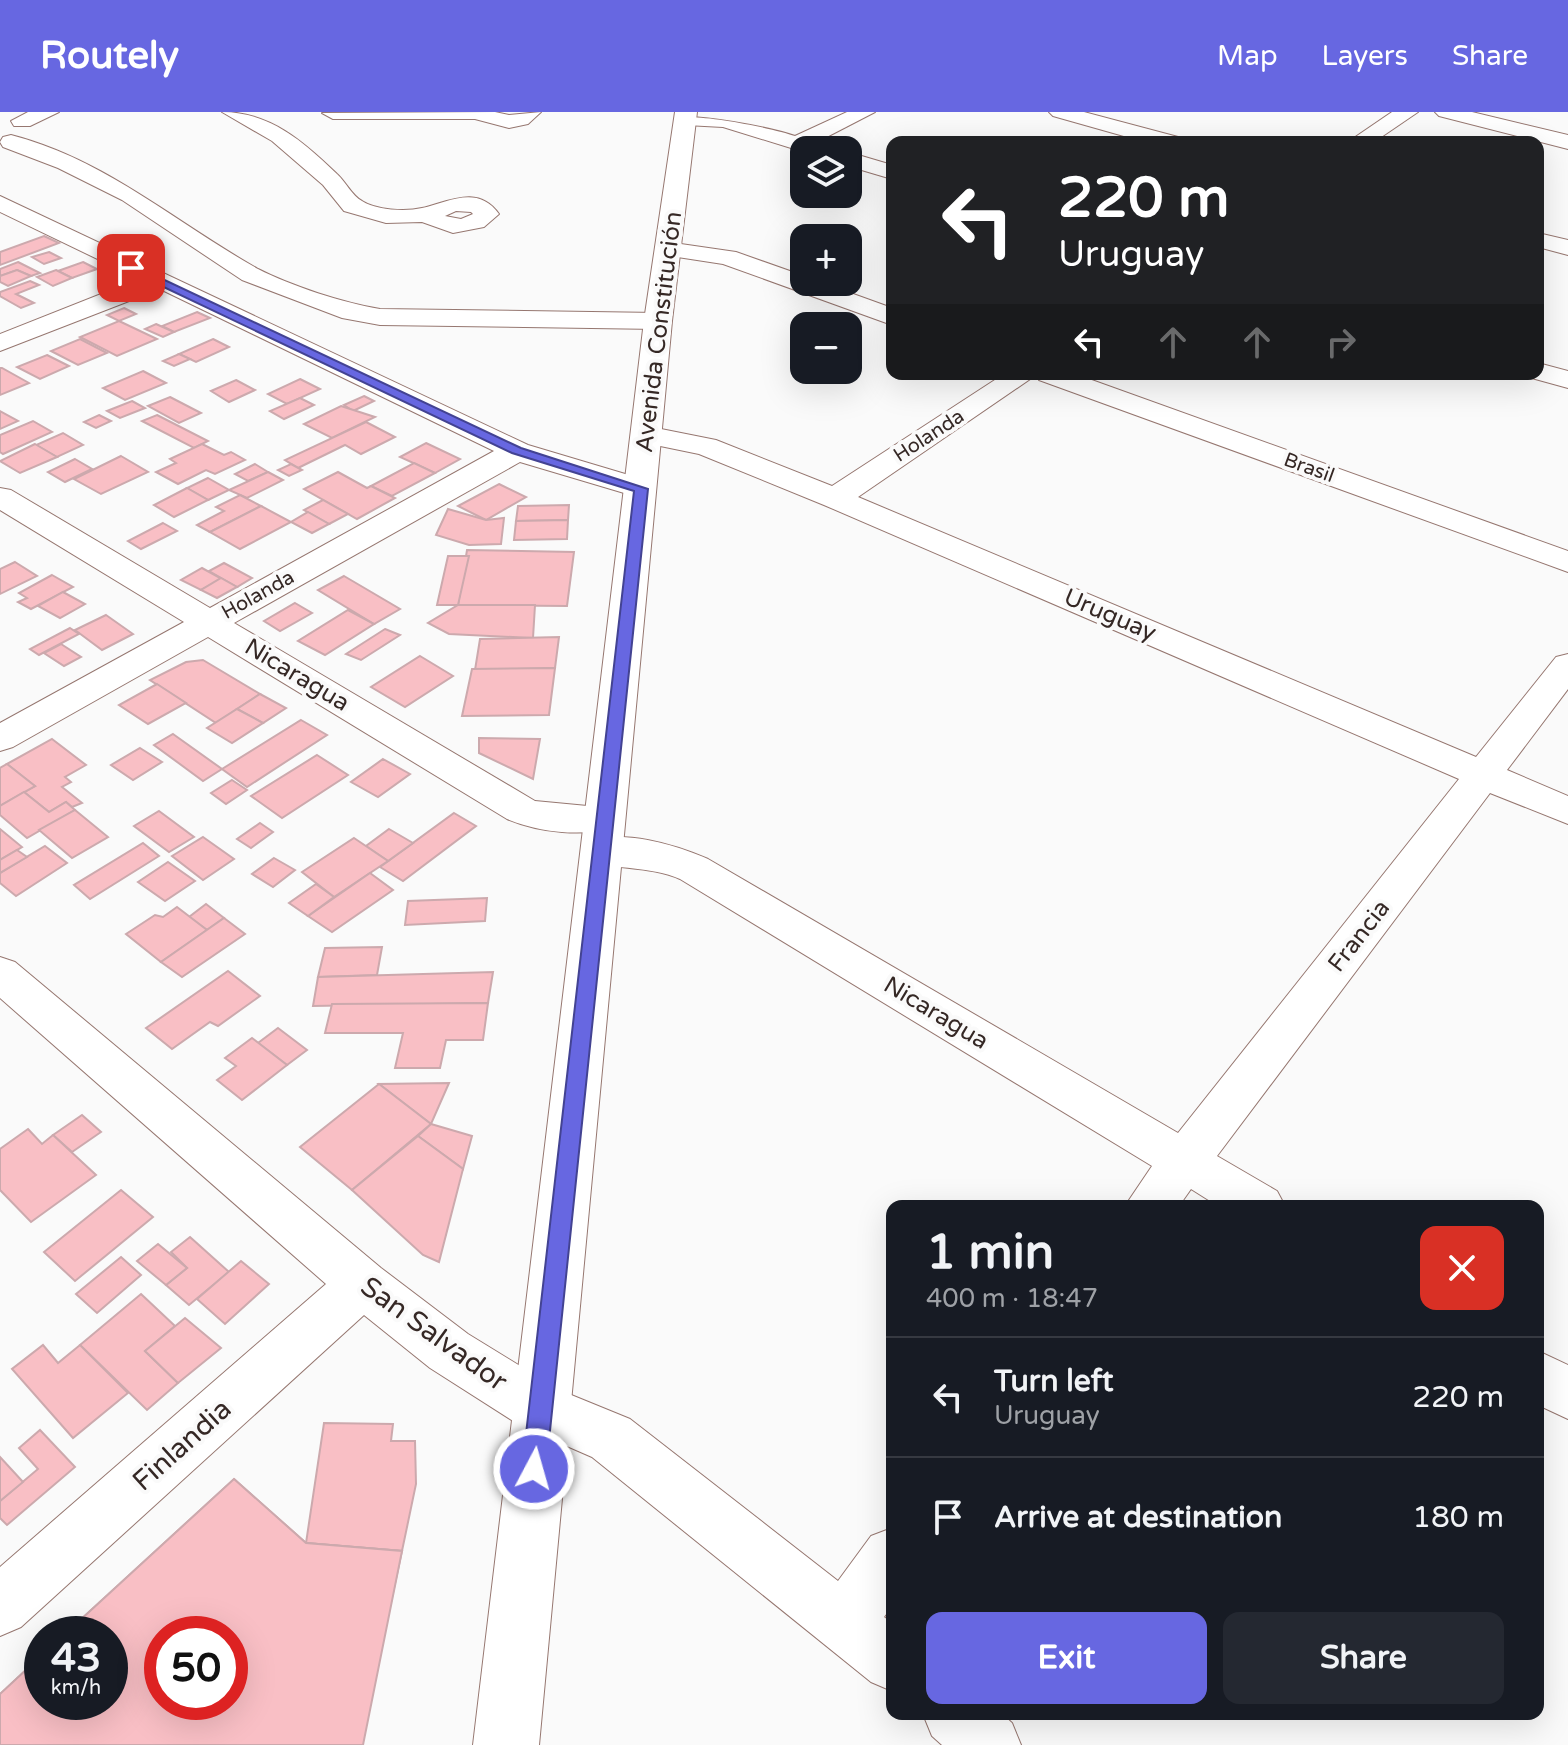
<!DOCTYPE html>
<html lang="en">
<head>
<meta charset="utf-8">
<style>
  body { margin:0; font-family:"Varela Round",sans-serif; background:#242831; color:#f1f3f6; height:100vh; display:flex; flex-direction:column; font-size:30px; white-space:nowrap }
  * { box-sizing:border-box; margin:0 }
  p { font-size:26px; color:#9ea1a6 }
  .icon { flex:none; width:44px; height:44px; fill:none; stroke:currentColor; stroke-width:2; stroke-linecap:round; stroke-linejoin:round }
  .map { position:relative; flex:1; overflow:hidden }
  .side { position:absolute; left:886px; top:1088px; width:658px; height:520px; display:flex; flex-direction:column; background:#171b24; border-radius:16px; box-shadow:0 8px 32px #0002 }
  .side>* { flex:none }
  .hud { position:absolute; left:886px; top:24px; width:658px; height:244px; border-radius:16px; box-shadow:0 8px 32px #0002; background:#202124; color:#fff; overflow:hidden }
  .controls { position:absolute; left:790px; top:24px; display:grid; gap:16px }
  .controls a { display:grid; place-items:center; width:72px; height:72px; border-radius:16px; background:#171b24; box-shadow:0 8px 32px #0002; font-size:40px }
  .speed { position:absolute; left:24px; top:1504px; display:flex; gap:16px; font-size:40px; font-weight:700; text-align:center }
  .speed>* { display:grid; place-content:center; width:104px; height:104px; border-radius:50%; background:#171b24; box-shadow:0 8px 32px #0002; line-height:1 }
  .speed small { font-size:20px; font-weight:400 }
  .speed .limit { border:12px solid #d22; background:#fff; color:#111 }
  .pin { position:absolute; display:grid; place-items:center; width:68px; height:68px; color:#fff; margin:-34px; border-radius:16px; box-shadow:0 4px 12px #0006 }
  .me { position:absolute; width:88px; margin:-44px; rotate:6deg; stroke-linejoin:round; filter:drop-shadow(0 0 6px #0008) }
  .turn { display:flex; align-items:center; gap:28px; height:168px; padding:0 40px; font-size:36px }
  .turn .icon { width:104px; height:104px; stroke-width:2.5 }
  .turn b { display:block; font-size:56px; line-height:68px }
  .lanes { display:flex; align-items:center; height:76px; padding:0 40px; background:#0003; justify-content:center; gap:40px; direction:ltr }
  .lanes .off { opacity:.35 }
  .round { display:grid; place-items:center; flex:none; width:84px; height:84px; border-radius:16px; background:#242831 }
  .headline { display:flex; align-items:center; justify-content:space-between; height:136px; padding:0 40px }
  h1 { font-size:48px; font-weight:700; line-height:60px }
  .cta { display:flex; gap:16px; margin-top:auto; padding:16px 40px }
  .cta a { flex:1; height:92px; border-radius:16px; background:#6767e1; color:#fff; font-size:32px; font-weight:700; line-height:92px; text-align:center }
  .cta a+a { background:#242831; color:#f1f3f6 }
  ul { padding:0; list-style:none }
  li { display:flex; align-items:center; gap:24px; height:120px; padding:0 40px; border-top:2px solid #363941 }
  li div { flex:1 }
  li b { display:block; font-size:30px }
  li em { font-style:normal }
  header { display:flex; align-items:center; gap:48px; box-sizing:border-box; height:112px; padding:0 40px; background:#6767e1; color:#fff }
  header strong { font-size:38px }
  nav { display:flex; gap:44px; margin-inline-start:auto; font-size:28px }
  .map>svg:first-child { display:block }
  .building { fill:#f9bfc5; stroke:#cca9ad; stroke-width:2; fill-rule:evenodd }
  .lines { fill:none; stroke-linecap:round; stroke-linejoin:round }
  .street-casing { stroke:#967770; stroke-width:2 }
  .secondary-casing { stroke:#967770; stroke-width:2 }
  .street { fill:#fff; fill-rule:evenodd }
  .secondary { fill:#fff; fill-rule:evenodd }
  .route { fill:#6767e1; stroke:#434392; stroke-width:2 }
  .labels { text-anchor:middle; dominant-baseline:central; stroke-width:8; stroke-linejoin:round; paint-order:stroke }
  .far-street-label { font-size:20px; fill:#352825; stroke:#fafafa }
  .street-label { font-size:24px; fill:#352825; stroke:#fafafa }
  .near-street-label { font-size:28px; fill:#352825; stroke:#fafafa }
</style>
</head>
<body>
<header>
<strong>Routely</strong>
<nav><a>Map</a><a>Layers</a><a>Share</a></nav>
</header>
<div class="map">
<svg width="1568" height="1633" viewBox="0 0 1568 1633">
  <rect width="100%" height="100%" fill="#fafafa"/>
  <!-- building -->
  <g class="building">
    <polygon points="44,124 59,131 0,153 0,140"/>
    <polygon points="49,140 61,146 44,152 32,145"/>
    <polygon points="18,150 40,161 31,164 17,158 0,164 0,157"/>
    <polygon points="83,150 97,157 72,166 58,159"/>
    <polygon points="17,158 31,164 8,174 0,170 0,164"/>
    <polygon points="56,158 72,166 53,174 37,165"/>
    <polygon points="30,169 39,173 16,182 34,191 21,196 0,184 0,180"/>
    <polygon points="124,196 136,202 119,209 107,203"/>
    <polygon points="197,200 210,206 174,220 162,214"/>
    <polygon points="119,209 157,227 117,244 80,225"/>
    <polygon points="156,212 174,220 163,225 145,217"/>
    <polygon points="80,227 107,241 78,253 51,239"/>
    <polygon points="213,227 229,235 196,250 179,242"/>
    <polygon points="179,242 190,247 174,254 163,249"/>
    <polygon points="47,243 69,254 40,267 17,255"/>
    <polygon points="0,256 2,256 29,271 0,283"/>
    <polygon points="143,259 166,271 125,288 103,276"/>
    <polygon points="300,267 320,277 287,292 268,282"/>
    <polygon points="236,268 255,278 229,290 211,279"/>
    <polygon points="364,284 374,289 353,299 344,293"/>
    <polygon points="170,285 201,301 179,311 148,294"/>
    <polygon points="300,286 314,293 284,307 270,299"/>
    <polygon points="132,289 145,296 120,306 107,299"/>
    <polygon points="341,294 375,305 332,326 304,312"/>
    <polygon points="0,299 18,309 0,317"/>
    <polygon points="99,303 111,309 96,316 84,310"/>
    <polygon points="157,303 208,329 194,336 142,309"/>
    <polygon points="33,309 52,320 3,342 0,340 0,323"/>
    <polygon points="366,310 395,325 361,342 345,333 298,356 285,348"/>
    <polygon points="63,321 83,333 57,345 36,333"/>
    <polygon points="426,331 460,347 435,361 400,345"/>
    <polygon points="35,332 57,345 20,361 0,349"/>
    <polygon points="202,332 224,343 231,340 245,348 215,362 206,358 178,372 156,360 176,351 170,347"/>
    <polygon points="121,344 148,360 101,382 74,367"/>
    <polygon points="75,347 92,357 65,370 48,360"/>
    <polygon points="414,351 435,361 392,384 371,374"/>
    <polygon points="255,352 268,360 248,369 235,362"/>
    <polygon points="291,352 302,358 289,364 278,358"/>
    <polygon points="268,360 283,368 247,386 229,378"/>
    <polygon points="338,360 367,376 371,374 395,386 357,407 304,377"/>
    <polygon points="208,366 229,378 208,388 187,376"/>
    <polygon points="499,372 526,385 486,408 458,394"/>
    <polygon points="187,376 208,388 174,405 154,393"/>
    <polygon points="240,383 261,394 210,420 197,413 224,399 216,395"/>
    <polygon points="323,388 348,402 329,412 304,398"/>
    <polygon points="569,393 568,408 516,409 518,394"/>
    <polygon points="261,394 291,410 240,437 210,420"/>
    <polygon points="448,397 486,408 504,406 501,432 469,433 436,423"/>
    <polygon points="308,400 329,412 312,421 291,410"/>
    <polygon points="568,408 567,427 514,428 516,409"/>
    <polygon points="163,411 177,419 141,437 128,429"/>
    <polygon points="467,438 574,440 567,494 458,493"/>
    <polygon points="448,444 469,444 458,493 437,493"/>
    <polygon points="15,450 37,464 0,482 0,457"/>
    <polygon points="224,451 252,466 237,475 209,459"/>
    <polygon points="202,456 222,467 201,478 181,468"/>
    <polygon points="52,463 73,475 31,497 18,490 27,486 19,481"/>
    <polygon points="344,464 400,497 374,512 318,478"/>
    <polygon points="221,466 237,475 217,486 201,478"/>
    <polygon points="63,480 85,492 60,506 38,494"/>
    <polygon points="295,491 312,501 280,519 264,509"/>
    <polygon points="458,493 535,493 533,526 449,522 428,511"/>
    <polygon points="348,498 374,512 325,543 298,529"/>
    <polygon points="106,503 133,522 102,538 75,518"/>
    <polygon points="70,516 79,522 39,543 30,537"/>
    <polygon points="385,517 400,523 361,548 346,542"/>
    <polygon points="559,525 555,556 475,558 480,527"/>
    <polygon points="61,532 81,545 64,554 44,541"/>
    <polygon points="420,544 453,564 405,595 371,575"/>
    <polygon points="203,548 260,582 216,611 150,568 186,550"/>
    <polygon points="555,556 549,603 462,604 472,557"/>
    <polygon points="157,572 186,591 148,612 119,593"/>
    <polygon points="260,582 286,596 263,611 237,597"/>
    <polygon points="237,597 263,611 232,631 207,616"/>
    <polygon points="301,608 327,623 247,675 222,657"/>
    <polygon points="173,622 222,657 203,669 154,633"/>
    <polygon points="479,626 540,627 533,667 479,641"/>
    <polygon points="52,627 86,653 65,665 71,670 62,675 82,691 72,695 66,690 49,700 24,680 35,674 7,652"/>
    <polygon points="140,636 162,650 133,668 111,653"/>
    <polygon points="317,643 348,663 282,706 251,684"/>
    <polygon points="383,647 410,662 378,685 351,670"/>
    <polygon points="7,652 35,674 0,694 0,656"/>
    <polygon points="232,668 247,678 226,692 211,681"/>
    <polygon points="24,680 49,700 66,690 75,698 27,726 0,703 0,694"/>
    <polygon points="75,698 108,725 72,746 39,718"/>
    <polygon points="159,699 194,725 169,740 134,714"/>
    <polygon points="454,701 476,714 403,769 380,755"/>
    <polygon points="260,711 273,720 251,736 237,727"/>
    <polygon points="0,717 22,735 0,748"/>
    <polygon points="389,717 413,731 388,749 366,734"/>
    <polygon points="203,725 234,747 203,768 172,744"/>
    <polygon points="354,726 388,749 334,785 302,760"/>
    <polygon points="143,731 159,744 90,787 74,773"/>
    <polygon points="45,734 67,751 16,784 0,771 0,761"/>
    <polygon points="17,738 27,745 0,761 0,748"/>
    <polygon points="274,746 295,758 273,775 252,762"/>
    <polygon points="168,750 195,769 165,789 138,770"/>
    <polygon points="370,761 393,778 332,820 308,804"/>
    <polygon points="316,772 334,785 308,804 289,791"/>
    <polygon points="487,786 485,809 405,813 408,789"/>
    <polygon points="206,792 224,806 207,818 189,805"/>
    <polygon points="177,795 207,818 161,850 126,822 155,803 163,805"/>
    <polygon points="224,806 245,822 182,865 161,850"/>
    <polygon points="382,835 377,863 318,865 325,836"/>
    <polygon points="228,859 260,884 218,914 210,910 172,937 146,916"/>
    <polygon points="493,860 488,891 313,894 318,865"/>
    <polygon points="488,891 483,928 446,928 440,956 395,956 403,921 325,921 332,892"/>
    <polygon points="278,916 307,938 287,953 258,931"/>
    <polygon points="252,926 287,953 242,988 217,968 236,954 225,946"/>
    <polygon points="449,971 431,1012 379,972"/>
    <polygon points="379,972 431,1012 352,1078 300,1035"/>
    <polygon points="82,1003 101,1020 72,1040 53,1023"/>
    <polygon points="431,1012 472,1024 463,1057 418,1024"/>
    <polygon points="28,1017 42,1032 53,1023 96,1063 31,1110 0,1078 0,1037"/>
    <polygon points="418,1024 463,1057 439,1150 423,1143 352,1078"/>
    <polygon points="121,1078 153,1105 75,1169 44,1140"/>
    <polygon points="190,1125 229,1160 189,1193 166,1173 187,1156 171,1140"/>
    <polygon points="158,1132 187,1156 166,1173 137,1149"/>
    <polygon points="121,1145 141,1163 97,1201 76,1182"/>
    <polygon points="241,1149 269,1172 225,1212 197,1187"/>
    <polygon points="141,1182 175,1214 145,1239 178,1271 147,1298 80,1233"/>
    <polygon points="185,1206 221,1236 178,1271 145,1239"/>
    <polygon points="43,1233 58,1251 80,1233 128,1281 73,1326 12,1257"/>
    <polygon points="324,1311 393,1312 391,1329 415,1329 416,1372 402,1439 306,1431"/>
    <polygon points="40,1318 75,1355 7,1413 0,1406 0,1389 38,1357 19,1336"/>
    <polygon points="0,1345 23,1370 0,1389"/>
    <polygon points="234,1367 306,1431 402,1439 370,1588 250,1533 230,1551 230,1522 162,1522 162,1590 188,1590 142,1633 0,1633 0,1582 42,1543 42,1590 110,1590 110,1522 65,1522"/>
    <path d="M234 1367 306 1431 402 1439 363 1633H0V1582L42 1543V1590H110V1522H65ZM162 1522H230V1590H162Z"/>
  </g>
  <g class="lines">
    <defs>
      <g id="street">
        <polygon points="28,0 59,0 30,14 14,14 11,9"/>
        <path d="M222 0C270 0 304 30 337 62 346 70 352 84 362 89 376 98 405 100 422 96 448 90 478 72 499 102L484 115 453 121 422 110 386 111 344 99 323 73 272 29ZM456 99 471 100 473 102 461 107 445 104Z"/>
        <polygon points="495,0 509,3 541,0 528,12 509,16 475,7 333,7 322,1"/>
        <path d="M847 0H875L817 30 831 38 804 40 723 15 686 13 675 7C693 0 772 16 795 24Z"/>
        <polygon points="1049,0 1084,0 1178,25 1181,30 1145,30 1053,4"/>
        <polygon points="1392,0 1418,0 1374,30 1348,30"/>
        <polygon points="1435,0 1472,0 1568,23 1568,37 1439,4"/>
        <path d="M11 23C105 47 176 111 258 157 291 174 344 191 380 197L658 201 667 203 671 209 667 215 658 217 380 213 342 206 242 168 122 88 58 56 3 35 0 30 3 25Z"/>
        <polygon points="848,40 892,53 892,67 848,54"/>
        <path d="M0 84 528 333 652 370 656 377 652 384 641 386 520 350 234 511 535 689 619 697 625 706 619 715C584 725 540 721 507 707L208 525 13 635 0 639V611L184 510 0 398V376L11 378 210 496 494 339 160 177 0 239V222L139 167 0 100Z"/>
        <polygon points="1538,121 1568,128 1568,143 1538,135"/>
        <polygon points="667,130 736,140 804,164 804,170 820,170 892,196 892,213 723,152 658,142 655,137 658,132"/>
        <polygon points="1538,251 1568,259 1568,276 1528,265 1526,262 1538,262"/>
        <path d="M1004 262H1075L1568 439V460L1039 268 1036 263 858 385 1476 645 1556 545 1568 542V577L1507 658 1568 684V712L1490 681 1217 1044 1277 1079 1285 1094H1218L1191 1077 1179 1094H1125L1152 1054 680 767C650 754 618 758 587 749L581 739 587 729C625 718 673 732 708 747L1178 1021 1459 667 824 393 699 342 636 329 631 323 636 317 646 314 716 328 832 374Z"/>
        <polygon points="0,845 15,850 381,1156 468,1222 559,1278 630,1307 838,1469 871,1424 892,1416 892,1494 884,1505 892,1511 892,1579 871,1570 592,1345 521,1314 430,1256 364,1203 21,1515 0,1524 0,1455 326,1172 0,886"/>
        <polygon points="1538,1239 1568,1253 1568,1307 1538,1293"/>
        <polygon points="923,1602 1002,1602 1012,1611 1021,1633 942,1633 932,1624"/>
      </g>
      <polygon id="secondary" points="675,0 697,0 672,209 539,1633 473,1633 644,209"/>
    </defs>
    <!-- street casing -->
    <use href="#street" class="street-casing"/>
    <!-- secondary casing -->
    <use href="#secondary" class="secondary-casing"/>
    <!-- street -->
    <use href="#street" class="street"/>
    <!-- secondary -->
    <use href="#secondary" class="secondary"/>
  </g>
  <!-- route -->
  <polygon class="route" points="128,154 135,154 521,336 648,377 546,1357 543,1365 534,1369 526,1365 522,1357 634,379 512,341 128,158"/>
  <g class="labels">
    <!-- far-street labels -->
    <g class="far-street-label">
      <text transform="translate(929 324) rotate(-33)">Holanda</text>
      <text transform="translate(1309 356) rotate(20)">Brasil</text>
      <text transform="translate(258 483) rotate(-29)">Holanda</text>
    </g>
    <!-- street labels -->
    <g class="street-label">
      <text transform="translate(659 220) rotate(-83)">Avenida Constitución</text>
      <text transform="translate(1110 503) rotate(23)">Uruguay</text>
      <text transform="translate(297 563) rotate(31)">Nicaragua</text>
      <text transform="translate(1359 824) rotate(-52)">Francia</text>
      <text transform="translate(936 901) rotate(31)">Nicaragua</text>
    </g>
    <!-- near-street labels -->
    <g class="near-street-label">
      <text transform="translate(434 1222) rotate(36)">San Salvador</text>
      <text transform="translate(182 1333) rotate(-42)">Finlandia</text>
    </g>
  </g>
</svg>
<div class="controls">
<a><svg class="icon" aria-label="layers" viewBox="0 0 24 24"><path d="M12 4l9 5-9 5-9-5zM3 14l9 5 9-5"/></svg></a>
<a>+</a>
<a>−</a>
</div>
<div class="speed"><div>43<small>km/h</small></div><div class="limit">50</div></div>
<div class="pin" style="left:131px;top:156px;background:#d93025"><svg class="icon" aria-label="arrive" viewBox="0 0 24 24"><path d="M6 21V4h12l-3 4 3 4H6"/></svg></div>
<svg class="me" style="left:534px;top:1357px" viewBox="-20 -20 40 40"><circle r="17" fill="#6767e1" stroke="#fff" stroke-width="3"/><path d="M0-11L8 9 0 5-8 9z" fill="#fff"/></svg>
<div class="hud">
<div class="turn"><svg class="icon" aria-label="left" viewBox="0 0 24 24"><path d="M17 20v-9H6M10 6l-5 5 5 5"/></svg><div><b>220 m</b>Uruguay</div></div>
<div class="lanes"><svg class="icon" aria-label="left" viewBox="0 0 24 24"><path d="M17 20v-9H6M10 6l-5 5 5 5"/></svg><svg class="icon off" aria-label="ahead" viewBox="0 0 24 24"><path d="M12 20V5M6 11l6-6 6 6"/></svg><svg class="icon off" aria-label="ahead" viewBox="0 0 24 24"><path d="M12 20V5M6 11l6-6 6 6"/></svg><svg class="icon off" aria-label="right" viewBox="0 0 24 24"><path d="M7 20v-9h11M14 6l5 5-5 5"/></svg></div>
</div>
<section class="side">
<div class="headline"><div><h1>1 min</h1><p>400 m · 18:47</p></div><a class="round" style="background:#d93025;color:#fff"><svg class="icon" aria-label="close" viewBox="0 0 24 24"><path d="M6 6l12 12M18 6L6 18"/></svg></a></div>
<ul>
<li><svg class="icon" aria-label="left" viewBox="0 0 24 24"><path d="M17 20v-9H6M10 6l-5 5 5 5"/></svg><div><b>Turn left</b><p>Uruguay</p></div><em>220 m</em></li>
<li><svg class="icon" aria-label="arrive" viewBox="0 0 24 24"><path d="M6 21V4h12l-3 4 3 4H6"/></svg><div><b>Arrive at destination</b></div><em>180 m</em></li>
</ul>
<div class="cta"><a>Exit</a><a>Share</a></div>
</section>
</div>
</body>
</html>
